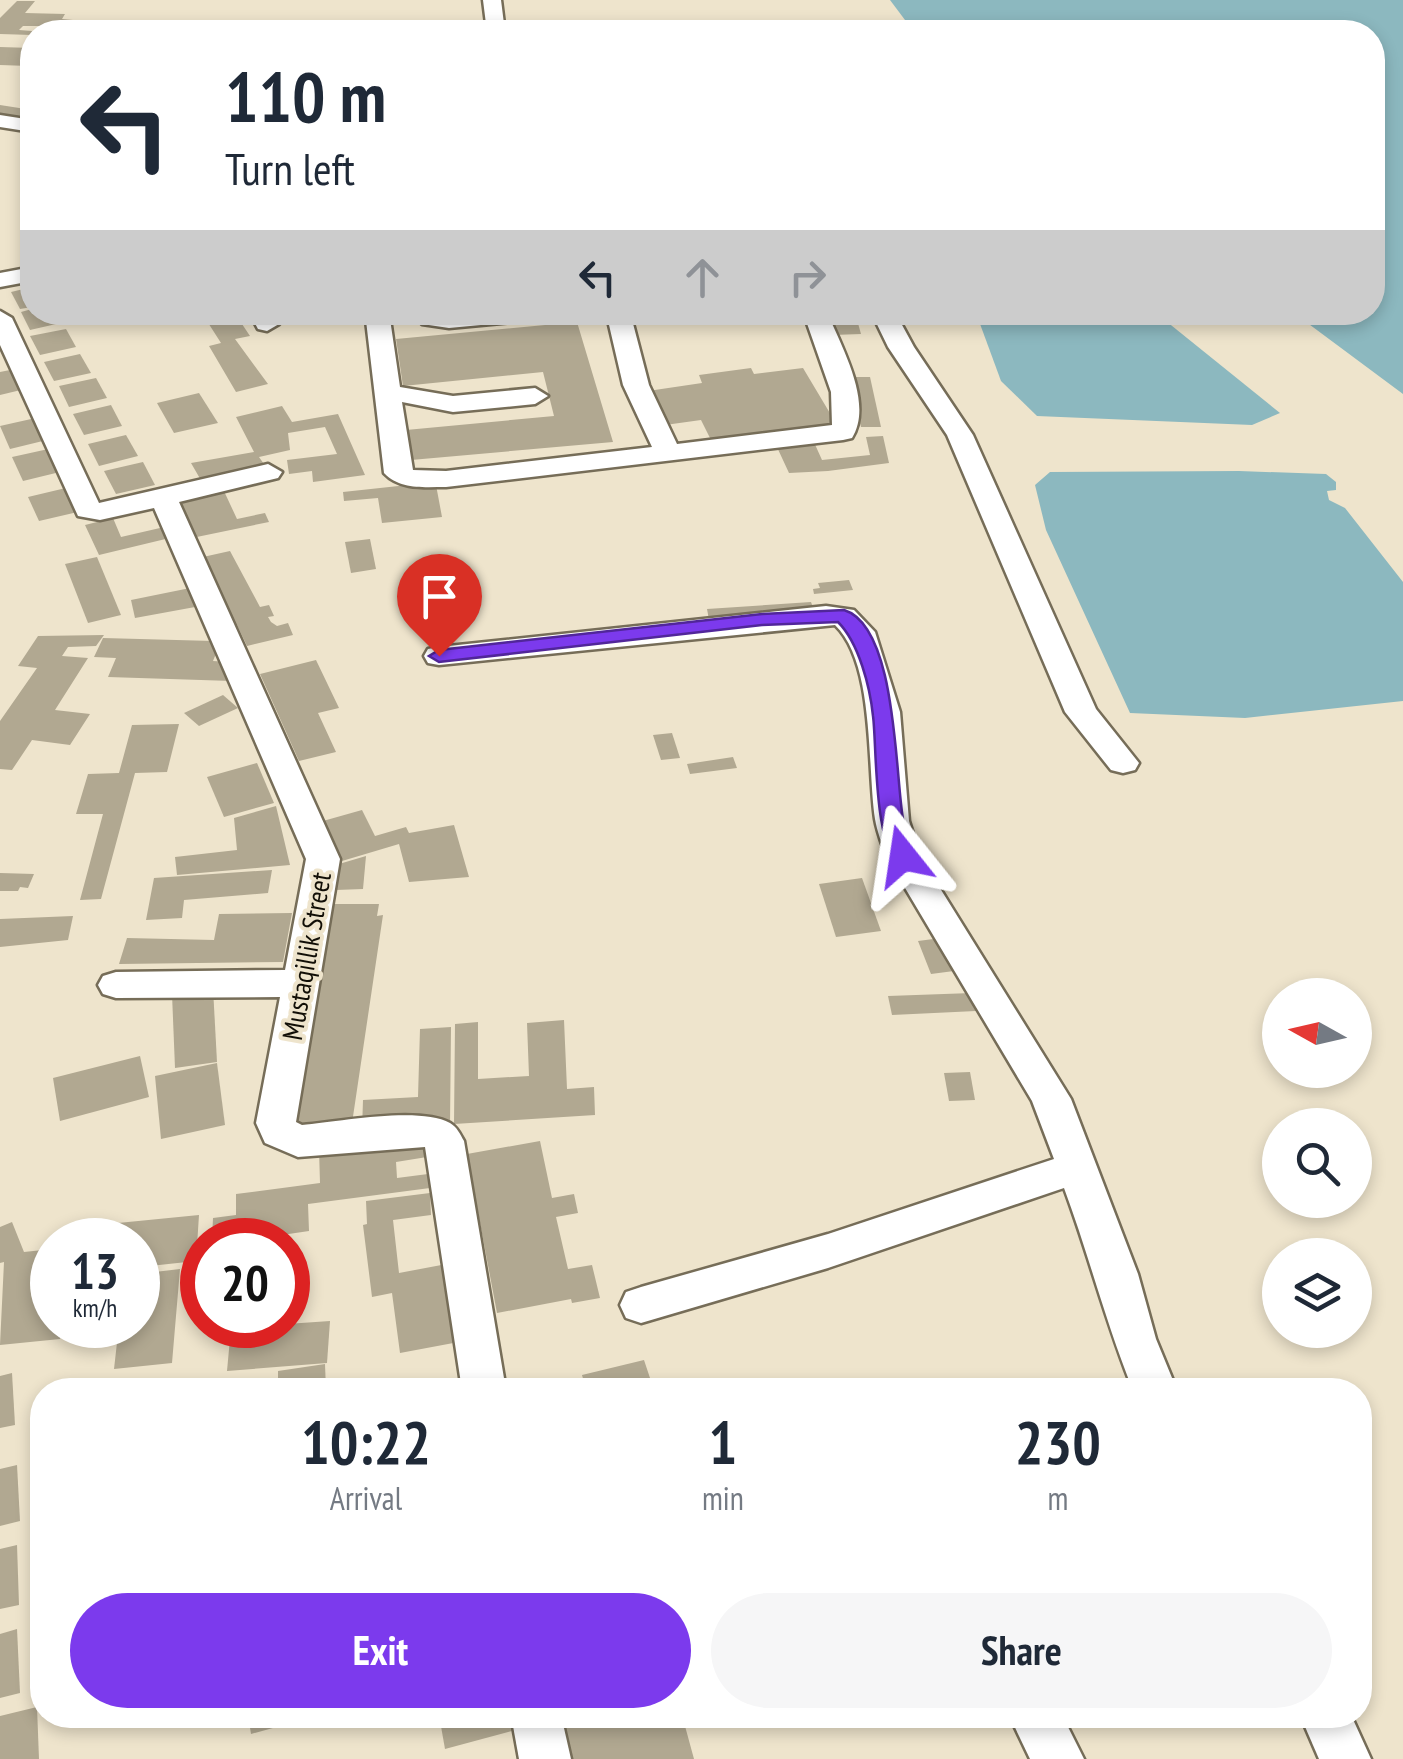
<!DOCTYPE html>
<html lang="en">
<head>
<meta charset="utf-8">
<style>
  body { margin:0; font-family:"PT Sans Narrow",sans-serif; background:#f6f6f7; color:#1f2937; height:100vh; display:flex; flex-direction:column; font-size:38px; white-space:nowrap }
  * { box-sizing:border-box; margin:0 }
  p { font-size:32px; color:#747a83 }
  .icon { flex:none; width:55px; height:55px; fill:none; stroke:currentColor; stroke-width:2; stroke-linecap:round; stroke-linejoin:round }
  .map { position:relative; flex:1; overflow:hidden }
  .sheet { position:absolute; left:30px; top:1378px; width:1342px; height:350px; display:flex; flex-direction:column; background:#fff; border-radius:40px; box-shadow:0 5px 15px #0003 }
  .sheet>* { flex:none }
  .banner { position:absolute; left:20px; top:20px; width:1365px; height:305px; border-radius:40px; box-shadow:0 5px 15px #0003; background:#fff; color:#1f2937; overflow:hidden }
  .needle { width:65px; rotate:278deg }
  .controls { position:absolute; left:1262px; top:978px; display:grid; gap:20px }
  .controls a { display:grid; place-items:center; width:110px; height:110px; border-radius:50%; background:#fff; box-shadow:0 5px 15px #0003; font-size:50px }
  .speed { position:absolute; left:30px; top:1218px; display:flex; gap:20px; font-size:50px; font-weight:700; text-align:center }
  .speed>* { display:grid; place-content:center; width:130px; height:130px; border-radius:50%; background:#fff; box-shadow:0 5px 15px #0003; line-height:1 }
  .speed small { font-size:25px; font-weight:400 }
  .speed .limit { border:15px solid #d22; background:#fff; color:#111 }
  .pin { position:absolute; display:grid; place-items:center; width:85px; height:85px; color:#fff; margin:-102px -42px; border-radius:50% 50% 50% 0; rotate:-45deg; box-shadow:0 0 10px #0007 }
  .pin .icon { rotate:45deg }
  .me { position:absolute; width:110px; margin:-55px; rotate:345deg; stroke-linejoin:round; filter:drop-shadow(0 0 8px #0008) }
  .turn { display:flex; align-items:center; gap:35px; height:210px; padding:0 40px; font-size:45px }
  .turn .icon { width:130px; height:130px; stroke-width:2.5 }
  .turn b { display:block; font-size:70px; line-height:85px }
  .lanes { display:flex; align-items:center; height:95px; padding:0 40px; background:#0003; justify-content:center; gap:50px; direction:ltr }
  .lanes .off { opacity:.35 }
  .eta { display:flex; justify-content:space-evenly; align-items:center; height:170px; text-align:center }
  .eta b { font-size:60px; font-weight:700; line-height:70px }
  .action { display:flex; gap:20px; margin-top:auto; padding:20px 40px }
  .action a { flex:1; height:115px; border-radius:60px; background:#7c3aed; color:#fff; font-size:40px; font-weight:700; line-height:115px; text-align:center }
  .action a+a { background:#f6f6f7; color:#1f2937 }
  .map>svg:first-child { display:block }
  .water { fill:#8cb8bf }
  .building { fill:#b1a891 }
  .lines { fill:none; stroke-linecap:round; stroke-linejoin:round }
  .minor-casing { stroke:#766d58; stroke-width:5 }
  .minor { fill:#fff; fill-rule:evenodd }
  .route { fill:#7c3aed; stroke:#51269a; stroke-width:2.5 }
  .labels { text-anchor:middle; dominant-baseline:central; stroke-width:8; stroke-linejoin:round; paint-order:stroke }
  .street-label { font-size:28px; fill:#110e06; stroke:#eee4cc }
</style>
</head>
<body>
<div class="map">
<svg width="1403" height="1759" viewBox="0 0 1403 1759">
  <rect width="100%" height="100%" fill="#eee4cc"/>
  <!-- water -->
  <g class="water">
    <polygon points="890,0 1403,0 1403,394 1294,313 1372,312 1372,32 914,32"/>
    <polygon points="976,313 1156,313 1280,413 1252,425 1037,416 1001,381"/>
    <polygon points="1239,471 1326,474 1336,482 1336,490 1327,491 1329,500 1345,508 1403,582 1403,701 1245,718 1130,713 1046,530 1035,485 1050,472"/>
  </g>
  <!-- building -->
  <g class="building">
    <polygon points="17,1 35,1 25,13 65,14 62,19 73,20 61,26 23,26 19,30 32,31 32,35 0,34 0,18"/>
    <polygon points="0,47 32,48 32,63 29,66 0,65"/>
    <polygon points="0,105 32,110 32,121 0,116"/>
    <polygon points="32,287 32,307 20,309 11,292"/>
    <polygon points="32,309 32,312 60,312 65,322 30,330 21,312"/>
    <polygon points="192,312 234,312 250,336 235,339 268,384 236,392 209,346 221,343 205,318 196,319"/>
    <polygon points="668,312 749,312 749,315 670,321"/>
    <polygon points="856,316 861,334 833,335 829,318"/>
    <polygon points="577,322 613,442 411,460 406,430 554,416 543,372 403,386 396,339"/>
    <polygon points="66,329 76,347 40,355 30,336"/>
    <polygon points="80,354 91,373 54,381 44,362"/>
    <polygon points="751,368 754,374 803,368 837,425 713,444 701,420 665,425 648,391 702,383 699,375"/>
    <polygon points="15,369 25,389 0,395 0,372"/>
    <polygon points="847,377 870,377 881,427 861,427"/>
    <polygon points="96,378 107,398 69,407 59,386"/>
    <polygon points="199,393 218,423 174,433 157,403"/>
    <polygon points="111,405 122,426 84,435 73,414"/>
    <polygon points="282,406 292,422 338,414 365,475 313,482 312,471 289,474 287,460 337,454 325,427 288,433 290,450 259,457 266,467 202,482 191,463 254,452 236,417"/>
    <polygon points="40,417 51,439 10,449 0,426"/>
    <polygon points="126,435 138,456 99,466 88,444"/>
    <polygon points="883,436 889,463 828,471 789,473 776,445 813,440 822,460 870,455 866,437"/>
    <polygon points="53,448 64,471 23,481 12,457"/>
    <polygon points="143,462 155,485 116,494 104,471"/>
    <polygon points="417,484 436,485 442,517 382,523 378,498 344,501 343,492"/>
    <polygon points="70,487 82,511 39,521 28,497"/>
    <polygon points="223,489 237,519 265,513 269,522 187,539 170,498"/>
    <polygon points="113,518 121,537 173,525 178,536 99,555 85,525"/>
    <polygon points="370,539 376,569 351,573 345,542"/>
    <polygon points="230,551 260,607 269,605 274,616 268,617 271,622 277,626 288,623 293,635 247,646 237,625 224,628 194,559"/>
    <polygon points="97,557 121,615 88,623 65,564"/>
    <polygon points="849,580 853,590 814,594 813,589 820,588 818,583"/>
    <polygon points="200,586 206,605 135,618 131,600"/>
    <polygon points="811,602 814,610 709,620 707,609"/>
    <polygon points="104,635 96,646 68,647 62,656 88,658 55,710 90,714 70,745 32,740 12,770 0,769 0,721 37,668 18,666 38,636"/>
    <polygon points="103,638 213,641 217,651 213,661 229,662 232,681 108,677 116,658 94,657"/>
    <polygon points="316,660 339,708 318,713 336,752 299,761 260,674"/>
    <polygon points="223,695 238,708 199,726 184,713"/>
    <polygon points="179,724 167,772 135,773 101,899 80,900 103,814 76,814 88,774 119,773 132,725"/>
    <polygon points="672,733 680,758 661,760 653,735"/>
    <polygon points="733,757 737,768 690,774 687,764"/>
    <polygon points="257,763 274,803 224,817 207,777"/>
    <polygon points="276,806 290,865 177,875 175,857 237,850 234,818"/>
    <polygon points="362,810 375,836 406,827 409,833 454,825 469,877 409,882 399,844 342,861 323,821"/>
    <polygon points="366,856 363,889 336,890 339,864"/>
    <polygon points="272,870 268,893 184,900 182,918 146,920 154,878"/>
    <polygon points="0,873 34,874 28,888 20,887 18,891 0,891"/>
    <polygon points="862,878 881,931 836,937 819,884"/>
    <polygon points="332,904 379,904 377,916 383,915 351,1130 293,1130"/>
    <polygon points="292,913 283,962 119,964 127,938 214,940 219,914"/>
    <polygon points="73,916 68,940 0,947 0,919"/>
    <polygon points="941,938 954,971 931,974 918,941"/>
    <polygon points="213,988 217,1062 175,1068 172,994"/>
    <polygon points="972,993 976,1011 892,1015 888,996"/>
    <polygon points="564,1020 567,1089 594,1087 595,1115 454,1124 455,1024 478,1022 478,1079 529,1076 527,1023"/>
    <polygon points="451,1027 450,1125 362,1130 363,1100 418,1097 420,1029"/>
    <polygon points="140,1056 149,1097 60,1121 53,1078"/>
    <polygon points="217,1063 225,1125 161,1139 155,1076"/>
    <polygon points="970,1072 975,1100 949,1101 944,1073"/>
    <polygon points="425,1135 427,1157 396,1162 397,1178 428,1174 430,1188 308,1204 309,1231 275,1236 275,1240 212,1240 213,1218 236,1215 236,1194 320,1183 319,1149"/>
    <polygon points="540,1141 552,1198 574,1194 578,1213 556,1217 568,1269 592,1265 600,1298 572,1303 571,1299 497,1313 467,1154"/>
    <polygon points="430,1193 431,1215 393,1220 399,1273 452,1263 464,1341 400,1353 392,1293 372,1297 363,1225 367,1224 366,1201"/>
    <polygon points="199,1215 196,1261 150,1266 151,1255 138,1257 138,1240 116,1240 118,1223"/>
    <polygon points="12,1222 24,1252 52,1249 52,1325 62,1325 60,1339 0,1345 4,1262 0,1263 0,1227"/>
    <polygon points="180,1269 172,1363 114,1369 119,1325 138,1325 138,1274"/>
    <polygon points="330,1321 327,1363 227,1371 231,1328"/>
    <polygon points="644,1360 654,1390 586,1390 582,1375"/>
    <polygon points="325,1364 326,1390 278,1390 278,1371"/>
    <polygon points="12,1373 15,1425 0,1428 0,1376"/>
    <polygon points="17,1465 20,1521 0,1526 0,1469"/>
    <polygon points="17,1545 19,1605 0,1609 0,1549"/>
    <polygon points="17,1629 20,1693 0,1698 0,1634"/>
    <polygon points="37,1707 39,1759 0,1759 0,1716"/>
    <polygon points="248,1715 316,1715 316,1716 251,1734"/>
    <polygon points="439,1715 509,1715 512,1731 445,1749"/>
    <polygon points="560,1715 682,1715 694,1759 570,1759"/>
  </g>
  <g class="lines">
    <defs>
      <g id="minor">
        <polygon points="483,0 501,0 505,32 487,32"/>
        <polygon points="0,115 32,120 32,132 0,127"/>
        <polygon points="32,267 32,281 0,287 0,273"/>
        <path d="M0 311 12 318 99 503 268 464 282 472 278 478 179 502 340 859 296 1122 302 1125C338 1122 419 1106 450 1123 457 1127 460 1134 464 1141L506 1390H462L425 1147 298 1157 265 1143 256 1123 280 997 116 998 103 994 98 985 103 976 116 972 285 970 306 859 154 508 100 520 78 516 0 345Z"/>
        <polygon points="249,312 273,312 279,324 267,331 258,329"/>
        <path d="M365 312H389L400 387 453 396 535 388 548 396 535 404 453 412 402 402 413 470 446 471 652 447 623 385 606 312H630L649 385 677 444 832 425 831 392 803 312H827C841 346 874 403 852 438L843 440 446 487C424 487 400 490 384 473Z"/>
        <polygon points="415,312 558,312 546,319 449,328 422,324"/>
        <polygon points="871,312 895,312 914,347 973,435 1096,709 1139,763 1135,770 1123,773 1111,770 1065,712 947,435 888,347"/>
        <path d="M826 606 854 610 875 632 900 712 909 821 920 856 1071 1099 1138 1274 1156 1339 1177 1390H1133C1106 1324 1089 1255 1064 1188L828 1268 641 1323 626 1318 620 1305 626 1292 641 1287 828 1234 1054 1159 1032 1101 886 856C882 844 877 831 875 819 867 766 875 663 835 625L439 665 428 663 424 656 428 649 439 647Z"/>
        <polygon points="511,1715 561,1715 571,1759 519,1759"/>
        <polygon points="1009,1715 1062,1715 1084,1759 1030,1759"/>
        <polygon points="1300,1715 1351,1715 1371,1759 1319,1759"/>
      </g>
    </defs>
    <!-- minor casing -->
    <use href="#minor" class="minor-casing"/>
    <!-- minor -->
    <use href="#minor" class="minor"/>
  </g>
  <!-- route -->
  <path class="route" d="M844 610C897 626 895 774 903 819 905 832 910 844 914 856L903 864C873 855 877 745 873 716 870 687 859 643 838 622L762 625 439 662 429 656 439 650 762 614Z"/>
  <g class="labels">
    <!-- street labels -->
    <g class="street-label">
      <text transform="translate(306 956) rotate(-80)">Mustaqillik Street</text>
    </g>
  </g>
</svg>
<div class="controls">
<a><svg class="needle" viewBox="-14 -14 28 28"><path d="M0-13l5 13h-10z" fill="#e53935"/><path d="M0 13l5-13h-10z" fill="#747a83"/></svg></a>
<a><svg class="icon" aria-label="search" viewBox="0 0 24 24"><circle cx="10" cy="10" r="6"/><path d="M15 15l6 6"/></svg></a>
<a><svg class="icon" aria-label="layers" viewBox="0 0 24 24"><path d="M12 4l9 5-9 5-9-5zM3 14l9 5 9-5"/></svg></a>
</div>
<div class="speed"><div>13<small>km/h</small></div><div class="limit">20</div></div>
<div class="pin" style="left:439px;top:656px;background:#d93025"><svg class="icon" aria-label="arrive" viewBox="0 0 24 24"><path d="M6 21V4h12l-3 4 3 4H6"/></svg></div>
<svg class="me" style="left:903px;top:856px" viewBox="-20 -20 40 40"><path d="M0-17L14 15 0 8-14 15z" fill="#7c3aed" stroke="#fff" stroke-width="4"/></svg>
<div class="banner">
<div class="turn"><svg class="icon" aria-label="left" viewBox="0 0 24 24"><path d="M17 20v-9H6M10 6l-5 5 5 5"/></svg><div><b>110 m</b>Turn left</div></div>
<div class="lanes"><svg class="icon" aria-label="left" viewBox="0 0 24 24"><path d="M17 20v-9H6M10 6l-5 5 5 5"/></svg><svg class="icon off" aria-label="ahead" viewBox="0 0 24 24"><path d="M12 20V5M6 11l6-6 6 6"/></svg><svg class="icon off" aria-label="right" viewBox="0 0 24 24"><path d="M7 20v-9h11M14 6l5 5-5 5"/></svg></div>
</div>
<section class="sheet">
<div class="eta">
<div><b>10:22</b><p>Arrival</p></div>
<div><b>1</b><p>min</p></div>
<div><b>230</b><p>m</p></div>
</div>
<div class="action"><a>Exit</a><a>Share</a></div>
</section>
</div>
</body>
</html>
